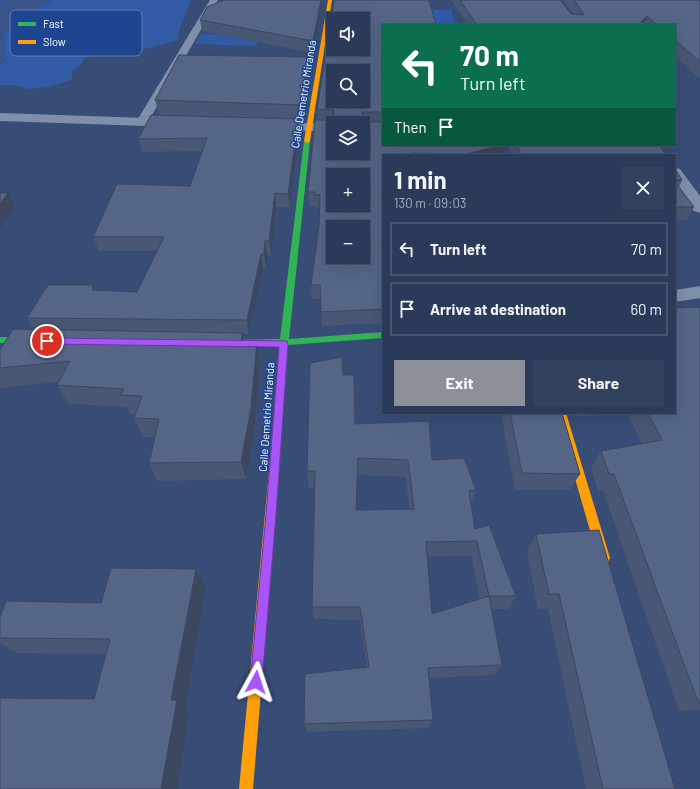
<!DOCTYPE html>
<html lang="en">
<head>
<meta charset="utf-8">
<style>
  body { margin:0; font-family:Barlow,sans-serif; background:#32415e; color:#f1f3f6; height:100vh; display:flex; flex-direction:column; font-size:15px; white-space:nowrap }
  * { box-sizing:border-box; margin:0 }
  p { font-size:13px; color:#a5adba }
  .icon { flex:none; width:22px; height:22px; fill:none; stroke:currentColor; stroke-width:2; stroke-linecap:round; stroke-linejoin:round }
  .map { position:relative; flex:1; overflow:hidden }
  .drawer { position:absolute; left:382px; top:154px; width:294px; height:260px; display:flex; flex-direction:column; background:#2a3a58; border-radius:0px; box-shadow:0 4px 16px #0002,0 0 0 1px #46546e }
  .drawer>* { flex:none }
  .guide { position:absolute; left:382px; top:24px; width:294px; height:122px; border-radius:0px; box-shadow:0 4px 16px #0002,0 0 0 1px #46546e; background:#0b6e4f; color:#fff; overflow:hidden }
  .controls { position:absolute; left:326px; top:12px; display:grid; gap:8px }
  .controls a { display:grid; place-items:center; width:44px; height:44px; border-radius:0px; background:#2a3a58; box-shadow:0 4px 16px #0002,0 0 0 1px #46546e; font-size:20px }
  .pin { position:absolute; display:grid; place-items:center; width:34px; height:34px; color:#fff; margin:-17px; border:2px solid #fff; border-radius:50%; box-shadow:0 1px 4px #0007 }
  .me { position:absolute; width:44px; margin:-22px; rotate:5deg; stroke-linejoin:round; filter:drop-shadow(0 0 3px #0008) }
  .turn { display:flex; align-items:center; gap:14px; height:84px; padding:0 12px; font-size:18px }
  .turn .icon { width:52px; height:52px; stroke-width:2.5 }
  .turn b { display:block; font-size:28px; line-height:34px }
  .then { display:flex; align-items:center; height:38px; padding:0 12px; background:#0003; gap:8px; font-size:15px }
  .round { display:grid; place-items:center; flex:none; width:42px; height:42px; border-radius:0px; background:#32415e }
  .overview { display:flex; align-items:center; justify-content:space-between; height:68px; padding:0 12px }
  h1 { font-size:24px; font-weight:700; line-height:30px }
  .primary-button { display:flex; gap:8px; margin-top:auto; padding:8px 12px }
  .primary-button a { flex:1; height:46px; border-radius:0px; background:#8c9099; color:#fff; font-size:16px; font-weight:700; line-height:46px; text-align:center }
  .primary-button a+a { background:#32415e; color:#f1f3f6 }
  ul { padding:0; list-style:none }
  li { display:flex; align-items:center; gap:12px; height:54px; margin:0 8px 6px; padding:0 4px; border:2px solid #46546e; border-radius:0px }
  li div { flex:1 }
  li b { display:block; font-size:15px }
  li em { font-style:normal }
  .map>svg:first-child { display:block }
  .green { fill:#325ba6 }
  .water { fill:#385489 }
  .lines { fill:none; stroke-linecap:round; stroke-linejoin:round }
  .lane { fill:#7f8ea9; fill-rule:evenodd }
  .street { fill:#7f8ea9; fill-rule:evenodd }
  .fast { fill:#30b455; fill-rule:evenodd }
  .slow { fill:#ff9f0a; fill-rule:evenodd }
  .wall { fill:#485773; fill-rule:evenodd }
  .shaded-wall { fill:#3b475e }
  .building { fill:#546586; stroke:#3b475e; fill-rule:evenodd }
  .route { fill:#a855f7; stroke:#6d37a1 }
  .labels { text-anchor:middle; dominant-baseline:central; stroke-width:3; stroke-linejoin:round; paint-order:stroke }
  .street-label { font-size:11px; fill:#fff; stroke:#1e4590 }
  .key { fill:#1e4590; stroke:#627db1; stroke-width:1 }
  .key-label { font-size:11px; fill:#fff }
</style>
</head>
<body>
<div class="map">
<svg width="700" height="789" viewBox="0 0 700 789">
  <rect width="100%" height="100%" fill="#384d76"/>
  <!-- green -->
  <g class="green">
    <polygon points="54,0 191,0 179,30 178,40 133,52 104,49 92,56 83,59 83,63 72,71 72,80 48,87 28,89 14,85 0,85 0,64 6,61 2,56 5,52 3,32 34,20 24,17 30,11"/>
    <polygon points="410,10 451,10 456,25 416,25"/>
    <polygon points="201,34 260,35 256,46 195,44"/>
  </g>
  <!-- water -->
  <polygon class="water" points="0,0 53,0 30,11 25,16 35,20 3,32 5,52 2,56 6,61 0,63"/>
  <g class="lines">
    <!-- lane -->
    <polygon class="lane" points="210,0 218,0 148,122 142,125 138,124 136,122"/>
    <!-- street -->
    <g class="street">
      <polygon points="0,113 176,119 181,120 183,123 181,126 176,127 0,121"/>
      <polygon points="268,122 333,124 333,132 263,129 261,126 263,123"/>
      <polygon points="675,167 680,169 700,196 700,213 694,211 675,183"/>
      <polygon points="700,286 700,298 675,302 675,290"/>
    </g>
    <!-- fast -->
    <g class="fast">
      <polygon points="307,139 310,141 289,339 383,332 383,338 288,345 280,461 278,464 275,465 272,464 270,461 280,345 227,346 223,343 227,340 280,339 304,141"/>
      <polygon points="0,337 36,338 40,341 36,344 0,343"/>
    </g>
    <!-- slow -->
    <g class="slow">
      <polygon points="328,0 332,0 310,141 307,143 304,141"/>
      <polygon points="556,413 566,413 610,558 608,562 604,563 600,562 598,558"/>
      <polygon points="275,457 278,458 280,461 253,789 239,789 270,461 272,458"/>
    </g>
  </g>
  <!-- wall -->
  <g class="wall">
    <polygon points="224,0 323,0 313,53 202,31 200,20"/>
    <polygon points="451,0 560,0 571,14 573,14 563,0 699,0 700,1 700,79 675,56 675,25 468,25"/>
    <polygon points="383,25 383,145 659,145 666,155 512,155 509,146 503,155 383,155 383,323 322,326 321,299 312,299 311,285 319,226 320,209 315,208 315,206 309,206 308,192 317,120 317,109"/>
    <polygon points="309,57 310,72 301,121 298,121 299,132 290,207 276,207 271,255 267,255 266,268 263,268 249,334 243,334 244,341 260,361 255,426 246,479 157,481 149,463 155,437 143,437 134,418 135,414 130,414 127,407 69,404 57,385 59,382 1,388 0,386 0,350 34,330 27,318 95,290 137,292 158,251 99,251 93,237 190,186 202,151 142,152 138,139 159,115 155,100"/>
    <polygon points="675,169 682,180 679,187 694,207 687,220 675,221"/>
    <polygon points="700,305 700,710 679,711 603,490 598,490 591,468 601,451 642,443 628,415 575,416 573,413 675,413 699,307"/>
    <path d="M343 375 355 424 432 460 476 490 471 505 475 529 516 596 508 609H491L502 665 494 675 429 678 433 720 428 728 307 732 304 724 367 668 360 620 314 619 312 607 315 488H309L307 471ZM357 475 406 477 409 509 356 510ZM471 556 480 599 432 614 427 557Z"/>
    <polygon points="501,413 562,413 580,474 570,490 515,490"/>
    <polygon points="536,534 675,789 586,789 548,609 538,609 527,552"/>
    <polygon points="206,588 185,707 189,712 94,699 106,654 17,653 0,643 0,617"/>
  </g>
  <!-- shaded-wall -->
  <g class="shaded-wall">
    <polygon points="321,0 323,0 313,53 313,41"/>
    <polygon points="647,16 644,25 638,25"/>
    <polygon points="309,57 310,72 301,121 300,105"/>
    <polygon points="298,119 299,132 290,207 288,194"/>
    <polygon points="501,145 509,145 503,155 466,155 467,154"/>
    <polygon points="8,193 15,207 0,229 0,204"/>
    <polygon points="275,193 276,207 271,255 269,241"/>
    <polygon points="265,241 267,255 266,268 264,254"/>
    <polygon points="261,254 263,268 249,334 247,320"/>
    <polygon points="242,333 246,352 241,341"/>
    <polygon points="257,342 260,361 255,426 246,479 241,462"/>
    <polygon points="196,569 206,588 185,707 189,712 177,789 161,789 171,700"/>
  </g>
  <!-- building -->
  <g class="building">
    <polygon points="224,0 321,0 313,41 200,20 207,7"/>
    <path d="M334 0H429L436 25H383V112H362V122H383V145H501L467 154 411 153V155H383V309L321 312 320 285H311L319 226 320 195H315V192H308L315 120H333L334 119V110L317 109ZM333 19H363V49H333ZM333 71H363V101H333ZM333 123H363V153H333ZM333 175H363V205H333ZM333 227H363V257H333Z"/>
    <polygon points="460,0 560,0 571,14 583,15 583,13 574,0 699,0 700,1 700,62 675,40 675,25 657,25 647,16 638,25 477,25"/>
    <polygon points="179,55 309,57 300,105 155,100"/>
    <polygon points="151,115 298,119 288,194 275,193 269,241 265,241 264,254 261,254 247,320 27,318 48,285 93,285 92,290 137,292 164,237 93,237 117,184 190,186 207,138 138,139"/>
    <polygon points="517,145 659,145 666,155 521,155"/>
    <polygon points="675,169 682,180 675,180"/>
    <polygon points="675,182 694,207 675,207"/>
    <polygon points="0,193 8,193 0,204"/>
    <polygon points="700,307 700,702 698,702 614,474 609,474 601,451 662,440 648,413 675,413 675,308"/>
    <polygon points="13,329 242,333 241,341 257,342 251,408 241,462 149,463 159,419 134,418 142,396 121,395 124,389 57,385 70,361 0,368 0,350"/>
    <path d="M342 357 343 375H354L355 424 429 421 432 460 464 458 476 490 469 491 475 529 489 525 516 596H489L502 665 428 668 433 720 304 724 305 674 369 667 360 607H312L315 471H307L310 363ZM358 458 408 460 414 509 356 510ZM477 541 489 596 432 614 426 542Z"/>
    <polygon points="510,413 562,413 580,474 522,473"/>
    <polygon points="599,530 675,789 603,789 559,594 549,594 536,534"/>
    <polygon points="111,568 196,569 171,700 177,700 161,789 0,789 0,698 94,699 110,639 0,638 0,617 6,601 101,603"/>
  </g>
  <!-- route -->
  <polygon class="route" points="47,338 287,341 288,344 276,515 262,682 261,687 256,689 251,687 250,682 266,515 279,347 47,344 43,341"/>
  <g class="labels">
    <!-- street labels -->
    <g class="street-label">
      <text transform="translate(303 94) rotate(-81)">Calle Demetrio Miranda</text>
      <text transform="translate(266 417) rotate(-86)">Calle Demetrio Miranda</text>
    </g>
  </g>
  <!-- legend -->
  <rect x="10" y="10" width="132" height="46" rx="6" class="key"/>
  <rect x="18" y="22" width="18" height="4" fill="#30b455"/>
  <rect x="18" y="40" width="18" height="4" fill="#ff9f0a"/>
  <g class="key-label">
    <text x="43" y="28">Fast</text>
    <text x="43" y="46">Slow</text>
  </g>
</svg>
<div class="controls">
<a><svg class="icon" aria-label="sound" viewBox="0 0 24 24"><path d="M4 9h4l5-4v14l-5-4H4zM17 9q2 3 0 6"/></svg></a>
<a><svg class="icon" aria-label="search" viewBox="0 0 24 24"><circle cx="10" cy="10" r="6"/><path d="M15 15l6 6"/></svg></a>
<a><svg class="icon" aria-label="layers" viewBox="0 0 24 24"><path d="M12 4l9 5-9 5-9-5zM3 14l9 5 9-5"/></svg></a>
<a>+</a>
<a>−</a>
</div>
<div class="pin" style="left:47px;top:341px;background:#d93025"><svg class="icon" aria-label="arrive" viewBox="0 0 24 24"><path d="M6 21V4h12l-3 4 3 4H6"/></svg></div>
<svg class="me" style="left:256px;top:682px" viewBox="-20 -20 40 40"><path d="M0-17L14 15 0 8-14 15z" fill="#a855f7" stroke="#fff" stroke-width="4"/></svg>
<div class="guide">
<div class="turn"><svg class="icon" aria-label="left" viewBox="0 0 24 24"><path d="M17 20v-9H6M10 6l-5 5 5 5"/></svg><div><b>70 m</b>Turn left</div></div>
<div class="then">Then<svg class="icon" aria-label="arrive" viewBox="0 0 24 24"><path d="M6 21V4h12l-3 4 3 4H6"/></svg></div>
</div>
<section class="drawer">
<div class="overview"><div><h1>1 min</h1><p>130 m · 09:03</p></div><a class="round"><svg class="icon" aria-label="close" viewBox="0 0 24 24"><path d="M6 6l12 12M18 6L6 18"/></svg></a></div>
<ul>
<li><svg class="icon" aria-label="left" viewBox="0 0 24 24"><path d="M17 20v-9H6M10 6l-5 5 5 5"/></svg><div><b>Turn left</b></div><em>70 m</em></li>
<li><svg class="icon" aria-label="arrive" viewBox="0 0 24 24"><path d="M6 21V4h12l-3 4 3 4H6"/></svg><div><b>Arrive at destination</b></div><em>60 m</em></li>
</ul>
<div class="primary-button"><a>Exit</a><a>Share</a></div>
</section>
</div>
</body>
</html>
